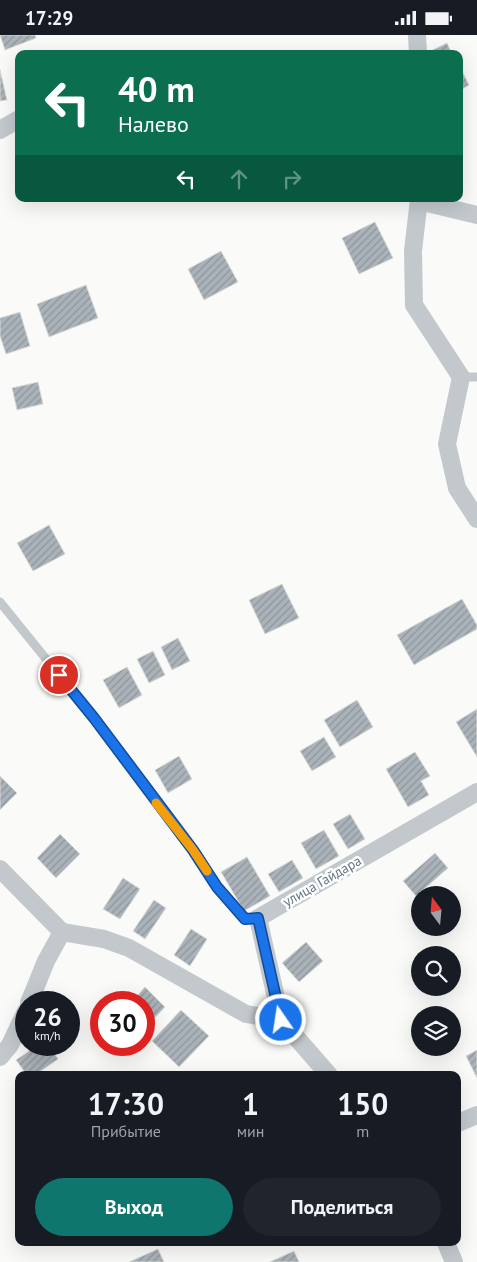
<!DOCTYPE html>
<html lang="ru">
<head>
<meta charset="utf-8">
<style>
  body { margin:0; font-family:"PT Sans",sans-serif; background:#20242c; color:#f1f3f6; height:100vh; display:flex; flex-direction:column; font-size:19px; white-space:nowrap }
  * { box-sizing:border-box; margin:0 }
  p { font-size:16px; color:#9ea1a6 }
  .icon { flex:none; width:28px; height:28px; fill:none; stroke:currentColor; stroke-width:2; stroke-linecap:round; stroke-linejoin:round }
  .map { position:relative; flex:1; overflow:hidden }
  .sheet { position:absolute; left:15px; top:1036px; width:446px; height:175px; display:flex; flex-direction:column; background:#171b24; border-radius:10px; box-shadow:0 5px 20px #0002 }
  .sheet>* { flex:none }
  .hud { position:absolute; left:15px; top:15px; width:448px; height:152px; border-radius:10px; box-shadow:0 5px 20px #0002; background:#0b6e4f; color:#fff; overflow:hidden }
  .needle { width:32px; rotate:344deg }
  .fabs { position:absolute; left:411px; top:851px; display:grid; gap:10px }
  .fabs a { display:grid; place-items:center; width:50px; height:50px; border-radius:50%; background:#171b24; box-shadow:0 5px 20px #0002; font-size:25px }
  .speed { position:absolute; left:15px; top:956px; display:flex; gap:10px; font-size:25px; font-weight:700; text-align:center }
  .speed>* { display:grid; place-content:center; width:65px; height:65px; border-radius:50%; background:#171b24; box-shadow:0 5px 20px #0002; line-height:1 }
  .speed small { font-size:12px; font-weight:400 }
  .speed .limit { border:8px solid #d22; background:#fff; color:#111 }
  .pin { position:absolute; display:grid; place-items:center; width:42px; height:42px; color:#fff; margin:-21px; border:2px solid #fff; border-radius:50%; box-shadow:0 1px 5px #0007 }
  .me { position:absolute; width:55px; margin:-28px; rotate:347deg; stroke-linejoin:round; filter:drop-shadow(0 0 4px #0008) }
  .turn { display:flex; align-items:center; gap:18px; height:105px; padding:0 20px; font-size:22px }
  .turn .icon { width:65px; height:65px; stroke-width:2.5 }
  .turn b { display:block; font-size:35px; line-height:42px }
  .lanes { display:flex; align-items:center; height:48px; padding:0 20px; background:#0003; justify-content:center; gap:25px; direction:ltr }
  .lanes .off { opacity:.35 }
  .eta { display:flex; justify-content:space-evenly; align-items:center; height:85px; text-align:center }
  .eta b { font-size:30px; font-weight:700; line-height:35px }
  .button { display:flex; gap:10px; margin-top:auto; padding:10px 20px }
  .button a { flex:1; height:58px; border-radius:30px; background:#0f766e; color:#fff; font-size:20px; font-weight:700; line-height:58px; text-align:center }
  .button a+a { background:#20242c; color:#f1f3f6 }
  .status { display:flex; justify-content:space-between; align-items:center; height:35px; padding:0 25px; background:#171b24; direction:ltr }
  .status svg { height:14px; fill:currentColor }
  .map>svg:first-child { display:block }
  .building { fill:url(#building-hatch); stroke:#dcdcda }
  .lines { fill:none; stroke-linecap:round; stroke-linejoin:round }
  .service { stroke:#c3c8cc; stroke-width:9 }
  .minor { stroke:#c3c8cc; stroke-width:18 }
  .route-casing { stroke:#114b97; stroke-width:12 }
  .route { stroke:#1a73e8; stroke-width:9 }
  .slow { stroke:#f59e0b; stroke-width:9 }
  .labels { text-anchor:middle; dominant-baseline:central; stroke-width:5; stroke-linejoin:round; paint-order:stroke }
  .street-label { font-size:14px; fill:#657683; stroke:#fff }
</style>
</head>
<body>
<div class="status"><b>17:29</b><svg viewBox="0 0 49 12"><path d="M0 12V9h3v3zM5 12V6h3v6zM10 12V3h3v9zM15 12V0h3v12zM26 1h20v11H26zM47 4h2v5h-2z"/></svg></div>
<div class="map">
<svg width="477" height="1227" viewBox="0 0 477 1227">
  <defs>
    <pattern id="building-hatch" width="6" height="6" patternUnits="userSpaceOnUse" patternTransform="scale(1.25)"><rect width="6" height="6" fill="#aab3b9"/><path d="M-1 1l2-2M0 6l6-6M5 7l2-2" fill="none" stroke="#8e969c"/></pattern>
  </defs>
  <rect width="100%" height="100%" fill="#fafaf8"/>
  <!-- building -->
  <g class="building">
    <polygon points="0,0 35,0 36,3 5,15"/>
    <polygon points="447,8 452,19 427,19 427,18"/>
    <polygon points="459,30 469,50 459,56"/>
    <polygon points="0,35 7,65 0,66"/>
    <polygon points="375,187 393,223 359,239 342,203"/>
    <polygon points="221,216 238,247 204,265 188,234"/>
    <polygon points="86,250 98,283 49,302 37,269"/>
    <polygon points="20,277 30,311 6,319 0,301 0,283"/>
    <polygon points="38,347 43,369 17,375 12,353"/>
    <polygon points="49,490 65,519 33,536 17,508"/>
    <polygon points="282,549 299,583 265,599 249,565"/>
    <polygon points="462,564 477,590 477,594 414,630 397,600"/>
    <polygon points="178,603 190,626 172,635 161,612"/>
    <polygon points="153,616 165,640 149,648 137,624"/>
    <polygon points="127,632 142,660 119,673 103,645"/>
    <polygon points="357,665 373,692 340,712 324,685"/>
    <polygon points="477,674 477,722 456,687"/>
    <polygon points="324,702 336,722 312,736 300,716"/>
    <polygon points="415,717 430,741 421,746 429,760 408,772 386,734"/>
    <polygon points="179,721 192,744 168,758 155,735"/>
    <polygon points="0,741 17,758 0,775"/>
    <polygon points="350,779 365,804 348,814 333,789"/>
    <polygon points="324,795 339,821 316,834 301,808"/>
    <polygon points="60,799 80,819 56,843 37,823"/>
    <polygon points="435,818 448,833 416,861 403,846"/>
    <polygon points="247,822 270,861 244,876 221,837"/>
    <polygon points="292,825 303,843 279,857 268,839"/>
    <polygon points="123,843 140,854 120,884 103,874"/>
    <polygon points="154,865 166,873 145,904 133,896"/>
    <polygon points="191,894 207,904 190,931 174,920"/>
    <polygon points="306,907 323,926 299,947 282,928"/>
    <polygon points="145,952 165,972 144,994 144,968 131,968"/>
    <polygon points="181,975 209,1001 179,1032 152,1006"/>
    <polygon points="38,1010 49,1010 58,1024 35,1040 27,1040 16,1025"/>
    <polygon points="477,1015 477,1043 466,1021"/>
    <polygon points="158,1214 164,1227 129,1227"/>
    <polygon points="294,1216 299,1227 270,1227"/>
  </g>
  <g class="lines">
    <!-- service -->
    <g class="service">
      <polyline points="461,342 477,342"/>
      <polyline points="0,567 94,683 193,815 217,852 245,884 258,883"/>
    </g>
    <!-- minor -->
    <g class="minor">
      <polyline points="417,0 418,19"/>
      <polyline points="0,95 19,84"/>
      <polyline points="419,164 413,216 414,270 461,342 447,409 457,453 477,484"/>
      <polyline points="419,166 477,180"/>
      <polyline points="0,834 62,897 46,926 29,968"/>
      <polyline points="62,897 104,904 129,913 246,979 281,985"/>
      <polyline points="0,1022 10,1010 26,976"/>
      <polyline points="329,1040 281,985 258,883 477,757"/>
      <polyline points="458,1088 477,1080"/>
      <polyline points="446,1208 454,1227"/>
    </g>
  </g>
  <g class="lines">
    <defs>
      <polyline id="route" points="59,640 94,683 193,815 217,852 245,884 258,883 281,985"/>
    </defs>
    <!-- route casing -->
    <use href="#route" class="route-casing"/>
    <!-- route -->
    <use href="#route" class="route"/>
    <!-- slow -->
    <polyline class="slow" points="156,768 193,815 207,836"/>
  </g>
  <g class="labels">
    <!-- street labels -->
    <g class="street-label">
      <text transform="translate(322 846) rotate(-30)">улица Гайдара</text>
    </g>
  </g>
</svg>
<div class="fabs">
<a><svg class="needle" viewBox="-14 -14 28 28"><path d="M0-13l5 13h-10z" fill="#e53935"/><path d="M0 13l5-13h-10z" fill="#9ea1a6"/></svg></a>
<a><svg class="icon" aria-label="search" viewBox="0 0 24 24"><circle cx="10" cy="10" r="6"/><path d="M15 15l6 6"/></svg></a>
<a><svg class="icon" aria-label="layers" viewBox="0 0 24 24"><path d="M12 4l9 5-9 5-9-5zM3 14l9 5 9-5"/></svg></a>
</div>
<div class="speed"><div>26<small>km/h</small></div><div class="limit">30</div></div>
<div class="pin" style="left:59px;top:640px;background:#d93025"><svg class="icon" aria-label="arrive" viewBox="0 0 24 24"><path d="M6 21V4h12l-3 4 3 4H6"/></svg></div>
<svg class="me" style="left:281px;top:985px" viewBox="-20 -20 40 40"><circle r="17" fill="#1a73e8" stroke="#fff" stroke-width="3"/><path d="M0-11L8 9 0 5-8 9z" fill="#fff"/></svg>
<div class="hud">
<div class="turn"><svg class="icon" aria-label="left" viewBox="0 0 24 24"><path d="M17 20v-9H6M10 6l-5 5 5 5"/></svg><div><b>40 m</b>Налево</div></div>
<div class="lanes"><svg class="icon" aria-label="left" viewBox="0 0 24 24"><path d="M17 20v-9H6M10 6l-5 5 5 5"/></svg><svg class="icon off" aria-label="ahead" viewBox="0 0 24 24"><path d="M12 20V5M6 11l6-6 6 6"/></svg><svg class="icon off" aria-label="right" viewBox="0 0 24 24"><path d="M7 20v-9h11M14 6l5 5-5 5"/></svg></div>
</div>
<section class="sheet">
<div class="eta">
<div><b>17:30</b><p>Прибытие</p></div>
<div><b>1</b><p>мин</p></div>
<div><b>150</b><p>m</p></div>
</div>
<div class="button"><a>Выход</a><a>Поделиться</a></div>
</section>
</div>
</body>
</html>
